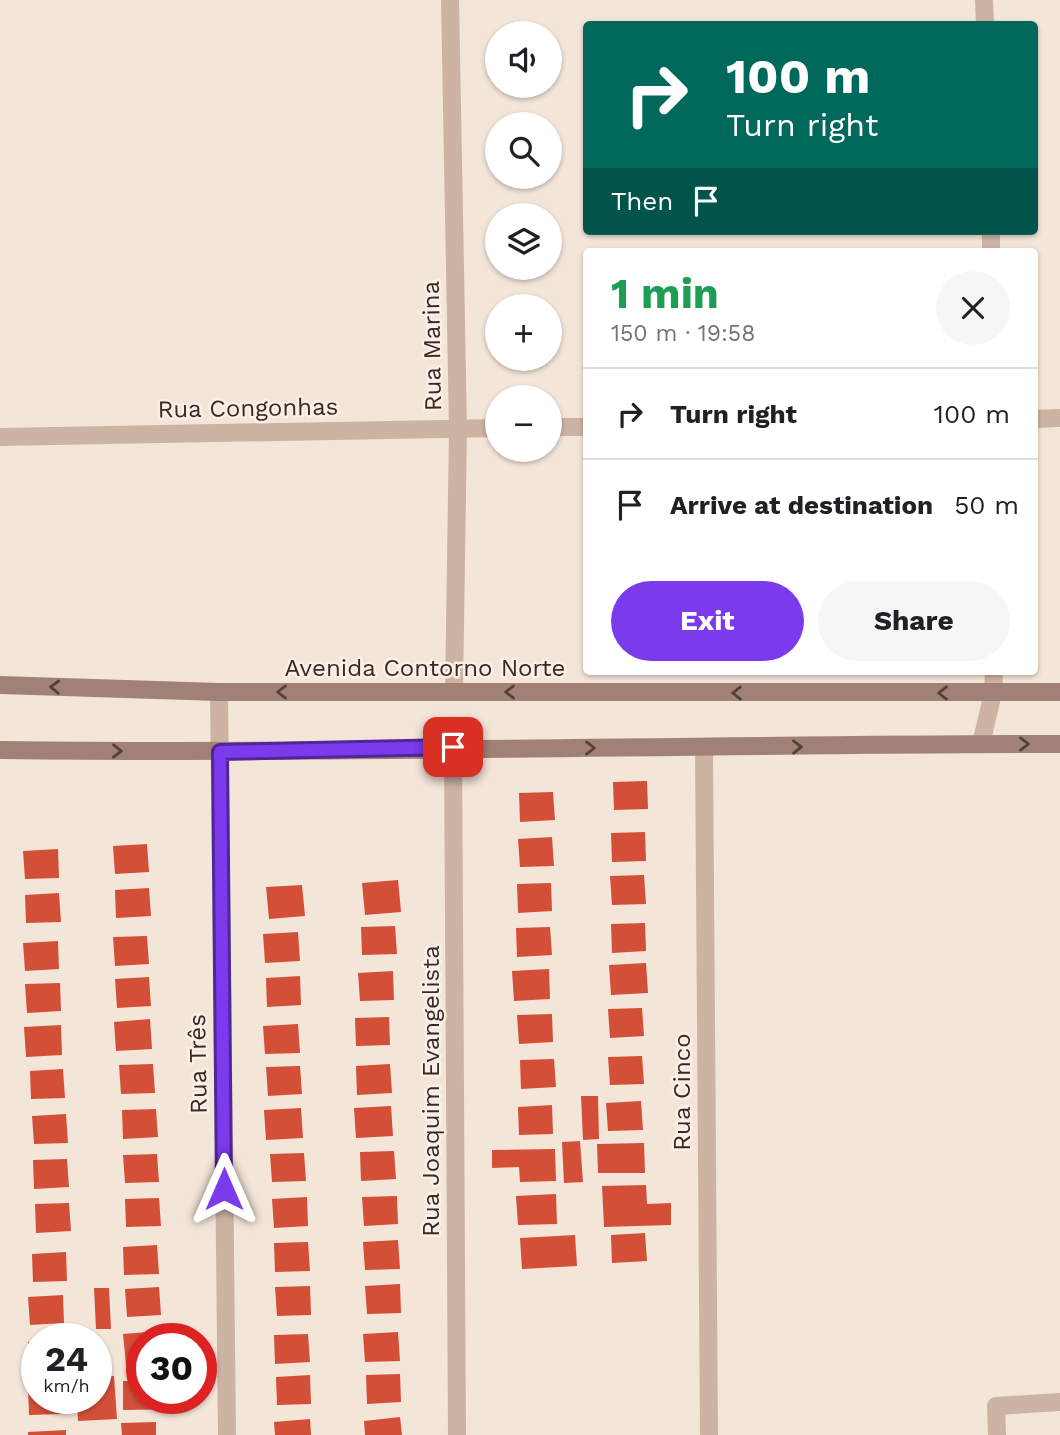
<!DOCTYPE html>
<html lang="en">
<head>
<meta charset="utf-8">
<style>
  body { margin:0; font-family:"Work Sans",sans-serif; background:#f6f6f6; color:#202124; height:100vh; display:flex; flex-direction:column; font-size:26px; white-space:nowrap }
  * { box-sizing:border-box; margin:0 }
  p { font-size:23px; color:#757577 }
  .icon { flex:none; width:38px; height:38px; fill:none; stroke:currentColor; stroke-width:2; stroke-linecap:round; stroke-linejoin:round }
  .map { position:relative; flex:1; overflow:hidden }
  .side { position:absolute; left:583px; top:248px; width:455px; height:427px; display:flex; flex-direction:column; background:#fff; border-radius:7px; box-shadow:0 2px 5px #0004 }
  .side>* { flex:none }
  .banner { position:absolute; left:583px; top:21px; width:455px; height:214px; border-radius:7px; box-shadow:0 2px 5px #0004; background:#00695c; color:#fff; overflow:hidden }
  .tools { position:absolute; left:485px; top:21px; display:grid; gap:14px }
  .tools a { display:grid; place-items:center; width:77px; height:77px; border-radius:50%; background:#fff; box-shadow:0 2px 5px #0004; font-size:35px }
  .speed { position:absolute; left:21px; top:1323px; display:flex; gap:14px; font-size:35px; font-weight:700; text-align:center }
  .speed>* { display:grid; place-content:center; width:91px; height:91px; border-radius:50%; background:#fff; box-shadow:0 2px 5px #0004; line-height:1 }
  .speed small { font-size:18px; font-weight:400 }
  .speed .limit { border:10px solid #d22; background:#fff; color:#111 }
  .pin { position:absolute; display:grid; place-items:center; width:60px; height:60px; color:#fff; margin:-30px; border-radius:14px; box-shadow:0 4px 10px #0006 }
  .me { position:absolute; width:77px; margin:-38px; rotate:0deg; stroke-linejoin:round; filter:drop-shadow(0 0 5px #0008) }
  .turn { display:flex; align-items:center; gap:24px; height:147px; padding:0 28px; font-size:32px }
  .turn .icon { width:91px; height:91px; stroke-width:2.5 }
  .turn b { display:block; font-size:49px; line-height:60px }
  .then { display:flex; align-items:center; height:66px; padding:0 28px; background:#0003; gap:14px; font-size:26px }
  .round { display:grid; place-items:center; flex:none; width:74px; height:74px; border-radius:37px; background:#f6f6f6 }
  .headline { display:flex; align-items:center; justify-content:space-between; height:119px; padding:0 28px }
  h1 { font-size:42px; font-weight:700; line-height:52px; color:#1e9e55 }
  .primary-button { display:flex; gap:14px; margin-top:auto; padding:14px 28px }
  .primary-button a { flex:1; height:80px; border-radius:42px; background:#7c3aed; color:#fff; font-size:28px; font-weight:700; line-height:80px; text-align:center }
  .primary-button a+a { background:#f6f6f6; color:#202124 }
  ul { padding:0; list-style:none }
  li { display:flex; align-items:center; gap:21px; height:91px; padding:0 28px; border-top:2px solid #e0e0e0 }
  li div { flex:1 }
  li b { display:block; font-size:26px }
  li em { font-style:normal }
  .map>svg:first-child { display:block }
  .building { fill:#d34f38 }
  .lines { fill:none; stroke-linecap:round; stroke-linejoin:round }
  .street { stroke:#cdb3a3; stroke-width:18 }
  .secondary { stroke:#a18175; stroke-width:18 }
  .oneway { stroke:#52403a }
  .route-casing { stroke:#51269a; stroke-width:18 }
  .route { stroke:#7c3aed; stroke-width:12 }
  .labels { text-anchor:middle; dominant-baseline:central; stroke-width:5; stroke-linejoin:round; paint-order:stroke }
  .street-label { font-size:24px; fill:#382a26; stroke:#fbefe6 }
</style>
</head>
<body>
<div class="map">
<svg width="1060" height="1435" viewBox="0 0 1060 1435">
  <rect width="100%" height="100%" fill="#f4e5d9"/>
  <!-- building -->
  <g class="building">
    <polygon points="647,781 648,809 614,810 613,782"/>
    <polygon points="553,792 555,820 520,822 519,793"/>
    <polygon points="645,832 646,861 612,862 611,833"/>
    <polygon points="552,837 554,866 520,867 518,839"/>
    <polygon points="147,844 149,872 115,874 113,846"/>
    <polygon points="58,849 59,878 25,879 23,851"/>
    <polygon points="644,875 646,904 612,905 610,876"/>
    <polygon points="398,880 401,912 365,915 362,883"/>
    <polygon points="551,883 552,911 518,913 517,884"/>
    <polygon points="302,885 305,916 269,919 266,887"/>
    <polygon points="149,888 151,916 116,918 115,890"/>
    <polygon points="59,893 61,922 26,923 25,895"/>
    <polygon points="645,923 646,951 612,953 611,924"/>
    <polygon points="395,926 397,954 362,955 361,927"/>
    <polygon points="550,927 552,955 517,957 516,928"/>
    <polygon points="298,932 300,961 265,963 263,934"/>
    <polygon points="147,936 149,964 115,966 113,937"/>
    <polygon points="58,941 59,969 25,971 23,943"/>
    <polygon points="646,963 648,993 611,995 609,965"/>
    <polygon points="549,969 550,999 514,1001 512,971"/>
    <polygon points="393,971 394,1000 360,1001 358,973"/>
    <polygon points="300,976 301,1005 267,1007 266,978"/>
    <polygon points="149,977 151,1006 117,1008 115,979"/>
    <polygon points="60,983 61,1011 27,1013 25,984"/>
    <polygon points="642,1008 644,1036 610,1038 608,1009"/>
    <polygon points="552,1014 553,1042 519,1044 517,1015"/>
    <polygon points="389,1017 390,1045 356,1046 355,1018"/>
    <polygon points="150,1019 152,1049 116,1051 114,1022"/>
    <polygon points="298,1024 300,1053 265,1054 263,1026"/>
    <polygon points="61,1025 62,1055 26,1057 24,1027"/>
    <polygon points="642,1056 644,1084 610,1085 608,1057"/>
    <polygon points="554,1059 556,1087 521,1089 520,1060"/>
    <polygon points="153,1064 155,1093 121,1094 119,1065"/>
    <polygon points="390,1064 392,1093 357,1095 356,1066"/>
    <polygon points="300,1066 302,1094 268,1096 266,1067"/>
    <polygon points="63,1069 65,1098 31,1099 30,1071"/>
    <polygon points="581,1096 598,1096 599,1139 583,1140"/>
    <polygon points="641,1101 643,1130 608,1131 606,1103"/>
    <polygon points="552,1105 553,1134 519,1135 518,1107"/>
    <polygon points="391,1106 393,1136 356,1138 354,1108"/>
    <polygon points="301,1108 303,1138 266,1140 264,1110"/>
    <polygon points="156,1109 158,1137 123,1139 122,1110"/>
    <polygon points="66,1114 68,1143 34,1144 32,1116"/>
    <polygon points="580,1141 583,1182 564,1183 562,1142"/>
    <polygon points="644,1143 645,1173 598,1173 597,1144"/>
    <polygon points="555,1149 556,1181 520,1182 519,1167 492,1168 492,1150"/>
    <polygon points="394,1151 396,1179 361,1181 360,1152"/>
    <polygon points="304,1153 306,1181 272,1182 270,1154"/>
    <polygon points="157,1154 159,1182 125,1183 123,1155"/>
    <polygon points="67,1159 69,1187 34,1189 33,1160"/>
    <polygon points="646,1185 647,1204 671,1203 671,1225 604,1227 602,1186"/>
    <polygon points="556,1194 557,1224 518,1225 516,1196"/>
    <polygon points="397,1196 398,1224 364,1226 362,1197"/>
    <polygon points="307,1197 308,1226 274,1228 272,1199"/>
    <polygon points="159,1198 161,1226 126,1227 125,1199"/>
    <polygon points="69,1203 71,1231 36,1233 35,1204"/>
    <polygon points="645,1233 647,1261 612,1263 611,1235"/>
    <polygon points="575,1235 577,1266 522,1269 520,1238"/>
    <polygon points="398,1240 400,1269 365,1270 363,1242"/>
    <polygon points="308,1242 310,1271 275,1272 274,1243"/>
    <polygon points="157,1245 159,1274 124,1275 123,1247"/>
    <polygon points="66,1252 67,1281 33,1282 32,1254"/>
    <polygon points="400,1284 401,1313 367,1314 365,1286"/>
    <polygon points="310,1286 311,1315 277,1316 275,1287"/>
    <polygon points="159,1287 161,1315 127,1317 125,1289"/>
    <polygon points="94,1288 109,1288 111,1329 96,1329"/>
    <polygon points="63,1295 64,1323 30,1325 28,1297"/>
    <polygon points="159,1331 160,1339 142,1339 142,1364 126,1365 123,1334"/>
    <polygon points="398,1332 400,1361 365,1362 363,1334"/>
    <polygon points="308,1334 310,1362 275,1364 274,1335"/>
    <polygon points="28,1342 37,1342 37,1370 30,1371"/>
    <polygon points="400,1374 401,1402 367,1404 366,1375"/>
    <polygon points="310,1375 311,1404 277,1405 276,1377"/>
    <polygon points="114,1376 117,1419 78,1421 77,1398 96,1398 96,1377"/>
    <polygon points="123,1381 142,1381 142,1398 183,1398 183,1409 123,1410"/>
    <polygon points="28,1387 37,1387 37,1398 62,1398 63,1414 29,1415"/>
    <polygon points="400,1417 402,1435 365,1435 364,1421"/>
    <polygon points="310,1419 311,1435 275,1435 274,1422"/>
    <polygon points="156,1422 156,1435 122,1435 121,1423"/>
    <polygon points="66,1430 66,1435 28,1435 28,1432"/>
  </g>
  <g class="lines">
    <!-- street -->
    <g class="street">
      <polyline points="450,0 458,429 454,692"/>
      <polyline points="984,0 985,24"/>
      <polyline points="991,231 991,252"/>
      <polyline points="1034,419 1060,418"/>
      <polyline points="550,427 586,427"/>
      <polyline points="0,437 497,428"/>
      <polyline points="219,692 227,1435"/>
      <polyline points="981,744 993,693 994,672"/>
      <polyline points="453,747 457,1435"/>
      <polyline points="704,748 709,1435"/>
      <polyline points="997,1435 996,1406 1060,1402"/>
    </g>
    <!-- secondary -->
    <g class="secondary">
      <polyline points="0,685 219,692 1060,692"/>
      <path d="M0 750C353 754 707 744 1060 744"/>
    </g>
  </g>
  <!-- one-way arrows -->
  <defs><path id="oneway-chevron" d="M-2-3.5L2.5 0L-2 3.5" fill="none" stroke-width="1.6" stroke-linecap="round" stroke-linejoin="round" transform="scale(1.75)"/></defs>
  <g class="oneway">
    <use href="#oneway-chevron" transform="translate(55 687) rotate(-178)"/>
    <use href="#oneway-chevron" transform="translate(282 692) rotate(180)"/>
    <use href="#oneway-chevron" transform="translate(510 692) rotate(-180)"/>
    <use href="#oneway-chevron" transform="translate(737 693) rotate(-180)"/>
    <use href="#oneway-chevron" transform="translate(943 693) rotate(180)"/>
    <use href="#oneway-chevron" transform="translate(1024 744)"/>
    <use href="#oneway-chevron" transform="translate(797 747) rotate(-1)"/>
    <use href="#oneway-chevron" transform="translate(590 748)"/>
    <use href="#oneway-chevron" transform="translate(117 751) rotate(1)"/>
  </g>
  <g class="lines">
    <defs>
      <polyline id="route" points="224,1189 220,752 453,747"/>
    </defs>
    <!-- route casing -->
    <use href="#route" class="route-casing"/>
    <!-- route -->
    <use href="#route" class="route"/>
  </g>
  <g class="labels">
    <!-- street labels -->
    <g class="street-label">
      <text transform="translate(432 346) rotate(-91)">Rua Marina</text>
      <text transform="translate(248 408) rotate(-1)">Rua Congonhas</text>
      <text x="425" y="668">Avenida Contorno Norte</text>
      <text transform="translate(198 1064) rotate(-91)">Rua Três</text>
      <text transform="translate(431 1091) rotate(-90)">Rua Joaquim Evangelista</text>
      <text transform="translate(682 1092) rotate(-90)">Rua Cinco</text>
    </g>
  </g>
</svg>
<div class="tools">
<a><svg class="icon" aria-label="sound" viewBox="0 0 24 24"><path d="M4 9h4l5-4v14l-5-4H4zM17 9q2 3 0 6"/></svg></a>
<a><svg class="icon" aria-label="search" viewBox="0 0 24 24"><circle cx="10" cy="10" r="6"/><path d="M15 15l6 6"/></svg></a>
<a><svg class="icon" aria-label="layers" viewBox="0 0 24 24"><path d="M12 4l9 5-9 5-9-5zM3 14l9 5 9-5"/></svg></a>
<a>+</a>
<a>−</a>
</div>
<div class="speed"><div>24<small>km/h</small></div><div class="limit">30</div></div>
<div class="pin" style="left:453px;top:747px;background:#d93025"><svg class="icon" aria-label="arrive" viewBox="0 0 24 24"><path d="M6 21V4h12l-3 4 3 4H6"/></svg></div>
<svg class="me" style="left:224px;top:1189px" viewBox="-20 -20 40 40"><path d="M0-17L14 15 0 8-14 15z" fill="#7c3aed" stroke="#fff" stroke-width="4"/></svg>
<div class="banner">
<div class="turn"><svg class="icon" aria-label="right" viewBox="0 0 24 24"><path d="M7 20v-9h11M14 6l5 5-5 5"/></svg><div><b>100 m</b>Turn right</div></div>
<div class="then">Then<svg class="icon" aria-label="arrive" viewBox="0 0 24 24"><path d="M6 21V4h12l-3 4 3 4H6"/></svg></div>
</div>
<section class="side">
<div class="headline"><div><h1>1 min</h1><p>150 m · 19:58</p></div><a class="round"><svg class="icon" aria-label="close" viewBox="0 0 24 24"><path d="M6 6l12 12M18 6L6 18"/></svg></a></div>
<ul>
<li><svg class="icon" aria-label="right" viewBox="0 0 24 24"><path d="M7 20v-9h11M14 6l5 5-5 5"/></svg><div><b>Turn right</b></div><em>100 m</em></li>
<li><svg class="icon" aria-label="arrive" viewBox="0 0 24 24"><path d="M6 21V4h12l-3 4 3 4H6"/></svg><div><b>Arrive at destination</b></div><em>50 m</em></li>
</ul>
<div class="primary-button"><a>Exit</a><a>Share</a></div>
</section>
</div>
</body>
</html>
